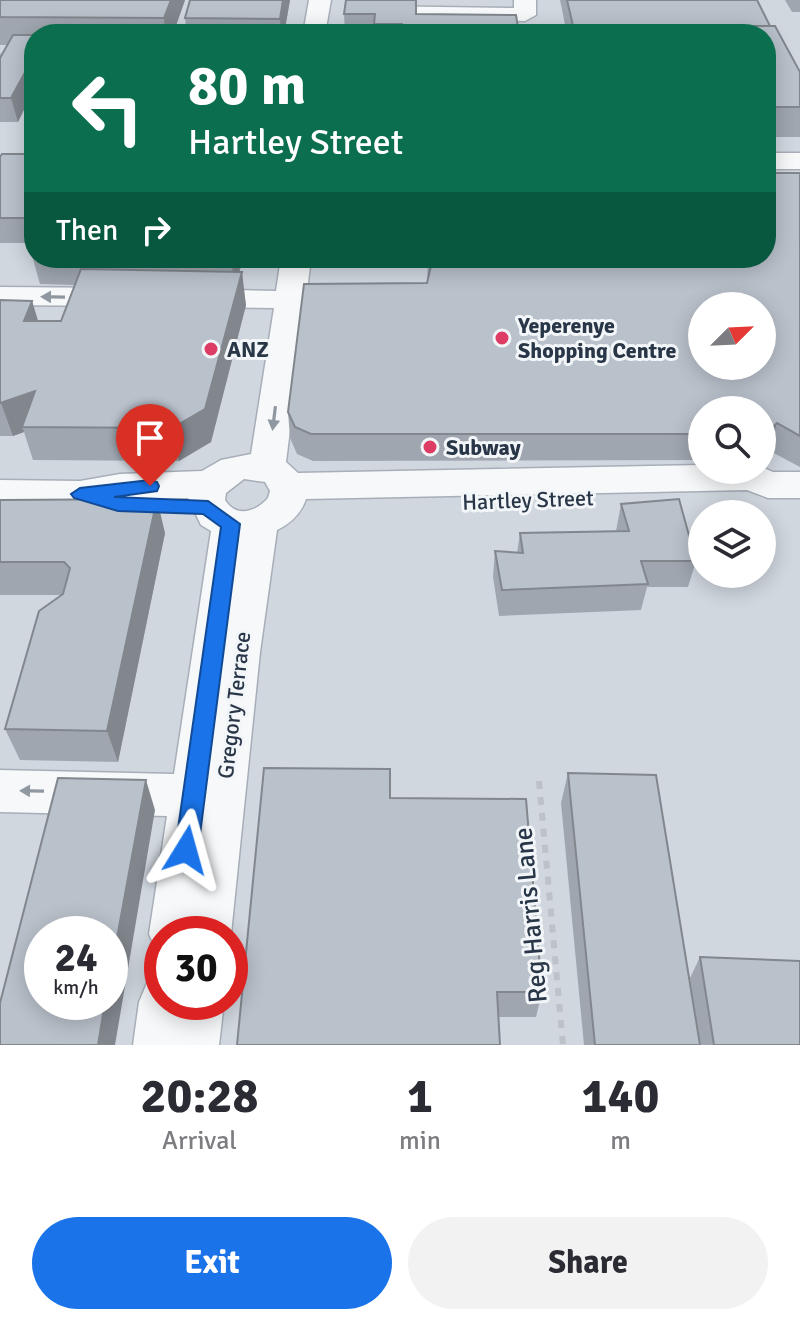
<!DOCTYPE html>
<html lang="en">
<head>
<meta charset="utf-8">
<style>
  body { margin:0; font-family:Signika,sans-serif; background:#f2f2f3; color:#2b2b33; height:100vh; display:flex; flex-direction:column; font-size:30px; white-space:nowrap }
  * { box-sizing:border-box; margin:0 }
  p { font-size:26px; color:#7c7c81 }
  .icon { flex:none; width:44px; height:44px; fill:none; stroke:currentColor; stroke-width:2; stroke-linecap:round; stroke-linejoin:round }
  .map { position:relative; height:1045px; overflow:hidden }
  .panel { display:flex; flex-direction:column; background:#fff; flex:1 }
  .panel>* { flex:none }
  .hud { position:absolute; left:24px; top:24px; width:752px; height:244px; border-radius:32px; box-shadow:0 4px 20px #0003; background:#0b6e4f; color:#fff; overflow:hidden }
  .needle { width:52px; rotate:66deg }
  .tools { position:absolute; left:688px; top:292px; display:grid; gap:16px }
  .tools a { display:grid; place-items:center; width:88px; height:88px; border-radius:50%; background:#fff; box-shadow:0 4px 20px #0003; font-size:40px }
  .speed { position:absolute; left:24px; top:916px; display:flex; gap:16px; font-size:40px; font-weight:700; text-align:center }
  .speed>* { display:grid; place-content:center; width:104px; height:104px; border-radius:50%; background:#fff; box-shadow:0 4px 20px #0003; line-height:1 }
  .speed small { font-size:20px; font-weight:400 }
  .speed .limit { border:12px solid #d22; background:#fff; color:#111 }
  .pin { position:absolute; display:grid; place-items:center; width:68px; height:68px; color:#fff; margin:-82px -34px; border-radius:50% 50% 50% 0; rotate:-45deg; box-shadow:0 0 8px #0007 }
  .pin .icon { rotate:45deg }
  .me { position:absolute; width:88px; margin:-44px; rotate:8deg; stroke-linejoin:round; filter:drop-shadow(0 0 6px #0008) }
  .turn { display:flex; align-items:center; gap:28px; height:168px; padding:0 32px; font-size:36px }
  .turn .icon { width:104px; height:104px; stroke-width:2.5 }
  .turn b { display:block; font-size:56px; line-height:68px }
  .then { display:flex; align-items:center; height:76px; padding:0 32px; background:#0003; gap:16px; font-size:30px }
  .eta { display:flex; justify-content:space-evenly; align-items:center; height:136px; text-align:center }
  .eta b { font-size:48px; font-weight:700; line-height:56px }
  .button { display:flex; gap:16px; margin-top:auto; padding:16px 32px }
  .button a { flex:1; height:92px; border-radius:48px; background:#1a73e8; color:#fff; font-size:32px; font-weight:700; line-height:92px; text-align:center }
  .button a+a { background:#f2f2f3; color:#2b2b33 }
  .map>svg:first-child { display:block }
  .built { fill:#d0d7df; fill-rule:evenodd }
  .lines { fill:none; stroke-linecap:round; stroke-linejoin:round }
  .minor-casing { stroke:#a7aeb7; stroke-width:3 }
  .path { stroke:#bcc2c8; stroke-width:6; stroke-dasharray:8 8; stroke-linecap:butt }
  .minor { fill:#f6f8fa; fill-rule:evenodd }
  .wall { fill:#9fa6af }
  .shaded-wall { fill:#82878e }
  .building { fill:#b9c1cb; stroke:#82878e; stroke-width:2; fill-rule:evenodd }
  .oneway { fill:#8f97a0 }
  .route { fill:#1a73e8; stroke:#114b97; stroke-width:2 }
  .poi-dot { fill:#dd3c65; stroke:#f3f6f9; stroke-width:3 }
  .labels { text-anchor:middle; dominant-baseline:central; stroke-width:6; stroke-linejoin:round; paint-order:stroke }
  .poi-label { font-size:22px; font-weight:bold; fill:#283647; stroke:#f3f6f9; text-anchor:start }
  .street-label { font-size:22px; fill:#283647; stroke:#f3f6f9 }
  .near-street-label { font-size:26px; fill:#283647; stroke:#f3f6f9 }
</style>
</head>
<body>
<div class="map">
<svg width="800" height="1045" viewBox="0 0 800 1045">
  <rect width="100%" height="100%" fill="#e3e7ec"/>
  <!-- built -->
  <path class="built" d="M0 0H800V1045H0ZM34 34H766V258H34ZM702 306H762V366H702ZM702 410H762V470H702ZM702 514H762V574H702ZM42 934H110V1002H42ZM162 934H230V1002H162Z"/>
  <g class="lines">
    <defs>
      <g id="minor">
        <polygon points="309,0 331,0 325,34 303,34"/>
        <polygon points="348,0 370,0 369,6 514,8 514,0 536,0 536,15 525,21 357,18 346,12"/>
        <rect x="766" y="153" width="34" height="16"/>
        <path d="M281 258H311L286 462 298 473 702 465V470H762V467L773 472H800V498H768L747 490 306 499C301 514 291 523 277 530L260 652 231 934H162V954L157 952 149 934 167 816 0 812V770L174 774 211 531 201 525 188 498 120 500 80 507 0 506V480L80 481 120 474 202 471 221 460 251 454 274 308 193 307 182 305 178 298 182 291 193 289 276 291ZM244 479 265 482 270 491 268 498C256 512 236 518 225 500L226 493Z"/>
        <polygon points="0,287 120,288 131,290 135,297 131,304 120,306 0,305"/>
        <polygon points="162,977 162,1002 224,1002 219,1045 133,1045 139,1002 147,983"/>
      </g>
    </defs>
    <!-- minor casing -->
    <use href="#minor" class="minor-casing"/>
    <!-- path -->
    <polyline class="path" points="539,781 563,1045"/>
    <!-- minor -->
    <use href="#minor" class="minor"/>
  </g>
  <!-- wall -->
  <g class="wall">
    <polygon points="0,0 185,0 173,34 34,34 34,118 29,100 18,122 0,122 0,52 1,56 7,45 0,45"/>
    <polygon points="190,0 290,0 284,34 187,34 185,18"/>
    <polygon points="560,0 757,0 770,26 800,72 800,137 766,137 766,34 567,34"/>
    <polygon points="785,0 800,0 800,12 792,12"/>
    <polygon points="344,14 416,14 519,34 345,34"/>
    <polygon points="34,154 34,243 0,243 0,157"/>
    <polygon points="800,173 800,467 768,450 762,456 762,410 702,410 702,460 313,461 297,454 290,438 288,412 427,283 428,258 766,258"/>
    <polygon points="34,245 34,258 243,258 239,272 246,305 211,442 179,461 33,460 24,432 13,436 0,436 0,300 32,301 38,321 61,321 75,285 40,284 31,252"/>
    <polygon points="0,500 165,533 118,762 20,760 5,729 61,595 0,595"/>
    <polygon points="621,504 696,561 688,587 647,587 641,610 499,616 493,577 495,551 517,553 520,533 616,531"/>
    <polygon points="568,773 700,1045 584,1045 561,803"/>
    <polygon points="390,798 542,992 536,1017 498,1017"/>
    <polygon points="700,957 800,1045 700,1045 690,978"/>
  </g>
  <!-- shaded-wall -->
  <g class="shaded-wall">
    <polygon points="171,0 185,0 173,34 165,34 164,18"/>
    <polygon points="283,0 290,0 284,34 281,34 280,19"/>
    <polygon points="34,56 34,90 28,95 29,99 18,122 11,98"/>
    <polygon points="231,258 243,258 235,289"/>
    <polygon points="242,272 246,305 211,442 179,461 172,428"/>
    <polygon points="32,301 42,334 24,321"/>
    <polygon points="35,391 22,427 24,432 13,436 1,403"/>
    <polygon points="777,423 768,450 762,456 762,447 766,434"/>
    <polygon points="157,499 165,533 118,762 107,731"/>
    <polygon points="146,780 155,810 115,1045 98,1045 105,1002 110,1002 110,976"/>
  </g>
  <!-- building -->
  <g class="building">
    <polygon points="0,0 171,0 164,18 0,17"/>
    <polygon points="190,0 283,0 280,19 185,18"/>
    <polygon points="346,0 416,0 416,14 516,15 519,34 402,34 402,24 374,24 375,14 344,14"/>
    <polygon points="567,0 757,0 770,26 718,26 716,31 574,30"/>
    <polygon points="60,26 168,26 165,34 57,34"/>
    <polygon points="718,26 775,26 800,72 800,107 766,107 766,34 721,34"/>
    <polygon points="13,35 34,35 34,56 11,98 0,98 0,58"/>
    <polygon points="34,82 34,94 28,95"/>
    <polygon points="2,154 34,154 34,218 0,218 0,157"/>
    <path d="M766 173H800V436L777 423 766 434H762V410H702V434H311L295 427 288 412 304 284 427 283 431 266 429 258H766ZM702 306H762V366H702Z"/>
    <polygon points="81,269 242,272 205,409 172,428 22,427 35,391 0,403 0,300 32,301 24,321 61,321"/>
    <polygon points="157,499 107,731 5,729 39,611 63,594 70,568 64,562 0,562 0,500"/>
    <polygon points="679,499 696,561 641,561 648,584 502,590 495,551 523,553 520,533 629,531 621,504"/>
    <polygon points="264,768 390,769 390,798 526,799 542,992 497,992 500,1045 237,1045"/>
    <polygon points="568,773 656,775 700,1045 595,1045"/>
    <polygon points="58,778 146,780 110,976 110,934 42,934 42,1002 105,1002 98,1045 0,1045 0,1003"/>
    <polygon points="700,957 800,961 800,1045 714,1045"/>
  </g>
  <!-- one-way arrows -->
  <defs><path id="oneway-solid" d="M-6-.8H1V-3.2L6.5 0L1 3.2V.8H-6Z" transform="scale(2)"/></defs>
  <g class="oneway">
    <use href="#oneway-solid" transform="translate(53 297) rotate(-179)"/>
    <use href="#oneway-solid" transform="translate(274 418) rotate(97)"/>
    <use href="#oneway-solid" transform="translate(32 791) rotate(-179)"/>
  </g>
  <!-- route -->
  <polygon class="route" points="150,480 157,482 159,486 157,491 114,497 208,501 240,524 198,850 194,858 186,861 178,858 175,850 221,527 203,514 118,511 74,498 71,494 80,488"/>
  <!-- markers -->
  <g class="poi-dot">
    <circle cx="502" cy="338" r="8"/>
    <circle cx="211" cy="349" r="8"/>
    <circle cx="430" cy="447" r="8"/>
  </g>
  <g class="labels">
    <!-- poi labels -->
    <g class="poi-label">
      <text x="518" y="325">Yeperenye<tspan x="518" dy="25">Shopping Centre</tspan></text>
      <text x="227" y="349">ANZ</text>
      <text x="446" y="447">Subway</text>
    </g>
    <!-- street labels -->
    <g class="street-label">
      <text transform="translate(528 500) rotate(-2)">Hartley Street</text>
      <text transform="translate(234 705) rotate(-83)">Gregory Terrace</text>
    </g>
    <!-- near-street labels -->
    <g class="near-street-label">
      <text transform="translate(531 915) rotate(-95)">Reg Harris Lane</text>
    </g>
  </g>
</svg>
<div class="tools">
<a><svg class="needle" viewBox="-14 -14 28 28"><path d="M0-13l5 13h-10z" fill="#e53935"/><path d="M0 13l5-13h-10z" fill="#7c7c81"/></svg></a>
<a><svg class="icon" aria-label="search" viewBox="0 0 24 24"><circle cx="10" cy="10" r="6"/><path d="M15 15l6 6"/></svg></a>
<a><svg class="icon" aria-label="layers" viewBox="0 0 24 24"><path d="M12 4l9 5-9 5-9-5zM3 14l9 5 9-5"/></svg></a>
</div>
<div class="speed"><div>24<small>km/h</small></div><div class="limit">30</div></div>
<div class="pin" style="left:150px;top:486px;background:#d93025"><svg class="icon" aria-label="arrive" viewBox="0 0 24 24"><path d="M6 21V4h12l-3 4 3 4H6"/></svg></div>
<svg class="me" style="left:186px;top:850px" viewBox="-20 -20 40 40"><path d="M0-17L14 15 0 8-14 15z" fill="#1a73e8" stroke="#fff" stroke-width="4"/></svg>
<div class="hud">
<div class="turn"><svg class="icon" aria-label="left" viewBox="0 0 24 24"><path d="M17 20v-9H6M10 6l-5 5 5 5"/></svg><div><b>80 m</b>Hartley Street</div></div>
<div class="then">Then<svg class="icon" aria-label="right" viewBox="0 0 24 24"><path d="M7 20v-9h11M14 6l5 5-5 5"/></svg></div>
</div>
</div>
<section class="panel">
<div class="eta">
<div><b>20:28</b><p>Arrival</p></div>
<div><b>1</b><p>min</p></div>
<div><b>140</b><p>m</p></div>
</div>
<div class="button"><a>Exit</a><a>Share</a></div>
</section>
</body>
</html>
